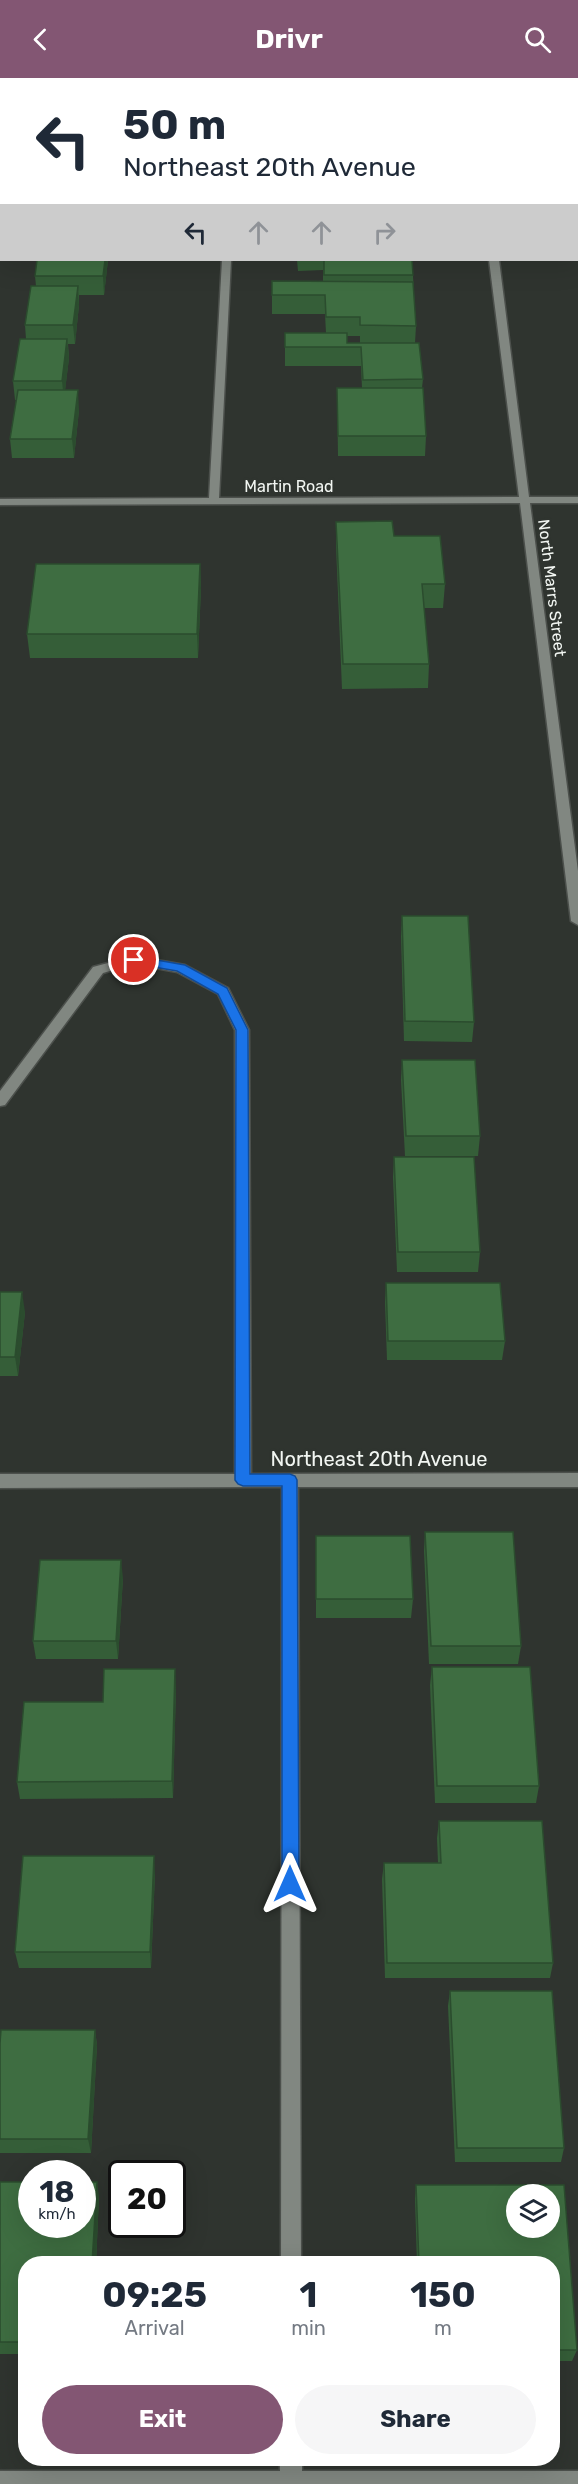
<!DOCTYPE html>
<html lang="en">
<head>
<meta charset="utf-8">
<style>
  body { margin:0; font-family:Rubik,sans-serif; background:#f6f6f7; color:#1f2937; height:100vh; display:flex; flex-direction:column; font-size:22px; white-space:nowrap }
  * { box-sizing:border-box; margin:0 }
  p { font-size:20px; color:#747a83 }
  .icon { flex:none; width:33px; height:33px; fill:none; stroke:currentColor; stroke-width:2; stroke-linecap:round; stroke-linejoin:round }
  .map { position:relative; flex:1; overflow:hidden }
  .panel { position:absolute; left:18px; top:2178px; width:542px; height:210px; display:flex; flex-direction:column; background:#fff; border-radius:24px; box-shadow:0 6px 24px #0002 }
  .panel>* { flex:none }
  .top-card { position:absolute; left:0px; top:0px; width:579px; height:183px; box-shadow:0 6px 24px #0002; background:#fff; color:#1f2937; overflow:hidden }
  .buttons { position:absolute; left:506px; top:2106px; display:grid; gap:12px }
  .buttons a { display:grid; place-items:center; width:54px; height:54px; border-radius:50%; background:#fff; box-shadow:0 6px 24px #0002; font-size:30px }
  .speed { position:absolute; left:18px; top:2082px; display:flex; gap:12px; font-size:30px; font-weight:700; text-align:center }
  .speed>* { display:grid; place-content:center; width:78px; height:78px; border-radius:50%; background:#fff; box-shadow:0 6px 24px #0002; line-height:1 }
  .speed small { font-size:15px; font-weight:400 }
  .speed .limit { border:3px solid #111; border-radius:9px; background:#fff; color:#111 }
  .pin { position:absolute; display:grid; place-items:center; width:51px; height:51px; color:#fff; margin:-26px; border:3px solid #fff; border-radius:50%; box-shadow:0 2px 6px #0007 }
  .me { position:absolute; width:66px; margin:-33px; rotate:0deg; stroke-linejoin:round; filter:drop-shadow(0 0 4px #0008) }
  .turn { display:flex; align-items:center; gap:21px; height:126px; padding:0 24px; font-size:27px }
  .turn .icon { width:78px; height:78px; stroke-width:2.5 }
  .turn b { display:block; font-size:42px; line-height:51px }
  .lanes { display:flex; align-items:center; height:57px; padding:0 24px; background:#0003; justify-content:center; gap:30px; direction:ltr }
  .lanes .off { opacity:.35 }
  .eta { display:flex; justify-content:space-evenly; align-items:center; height:102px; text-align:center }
  .eta b { font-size:36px; font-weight:700; line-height:42px }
  .cta { display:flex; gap:12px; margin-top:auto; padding:12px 24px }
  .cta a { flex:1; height:69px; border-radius:36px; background:#835673; color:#fff; font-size:24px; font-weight:700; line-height:69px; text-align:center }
  .cta a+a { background:#f6f6f7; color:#1f2937 }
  header { display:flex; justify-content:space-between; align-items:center; height:78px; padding:0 24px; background:#835673; color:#fff; font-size:27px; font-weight:700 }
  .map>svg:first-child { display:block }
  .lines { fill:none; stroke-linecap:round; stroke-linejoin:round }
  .minor-casing { stroke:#4c504c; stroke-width:3 }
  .minor { fill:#818781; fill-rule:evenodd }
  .wall { fill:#355e38; fill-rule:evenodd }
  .shaded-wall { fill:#2b4c2e }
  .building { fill:#3e6d41; stroke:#2b4c2e; stroke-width:1.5; fill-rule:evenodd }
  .route { fill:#1a73e8; stroke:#114b97; stroke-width:1.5 }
  .labels { text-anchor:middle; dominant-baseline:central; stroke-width:5; stroke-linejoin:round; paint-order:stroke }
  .far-street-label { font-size:16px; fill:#f2f6f2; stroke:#2f342f }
  .street-label { font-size:20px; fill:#f2f6f2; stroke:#2f342f }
</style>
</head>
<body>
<header><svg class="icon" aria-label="back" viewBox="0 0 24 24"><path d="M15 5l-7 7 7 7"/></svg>Drivr<svg class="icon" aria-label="search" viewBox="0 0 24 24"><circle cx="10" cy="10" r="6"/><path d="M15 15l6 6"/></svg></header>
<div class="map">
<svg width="578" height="2406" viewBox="0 0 578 2406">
  <rect width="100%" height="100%" fill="#2f342f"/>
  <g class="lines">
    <defs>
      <g id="minor">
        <rect x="231" y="0" width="8" height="2"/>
        <rect x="468" y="0" width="8" height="2"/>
        <polygon points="222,182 231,182 219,420 519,419 489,182 499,182 529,419 578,419 578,425 530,425 578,793 578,847 571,843 520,425 0,427 0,421 209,420"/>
        <polygon points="134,878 185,887 228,910 249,952 251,1396 578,1395 578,1409 298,1409 301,2186 281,2186 282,1409 0,1410 0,1396 235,1396 235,952 218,916 177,894 134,886 103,895 5,1027 0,1028 0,1013 93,889"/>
        <polygon points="280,2380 302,2380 302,2393 578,2393 578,2406 0,2406 0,2393 280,2393"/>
      </g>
    </defs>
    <!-- minor casing -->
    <use href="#minor" class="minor-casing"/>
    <!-- minor -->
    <use href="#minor" class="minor"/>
  </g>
  <!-- wall -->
  <g class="wall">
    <polygon points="548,0 578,0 578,169 578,2 548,2"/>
    <polygon points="37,182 108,182 104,217 79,217 79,227 75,266 68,266 69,280 65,312 79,332 74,380 12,380 10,361 16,322 15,322 13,303 26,261 25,247 36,208 35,198"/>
    <path d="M297 182H412L416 248 415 265 423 301 422 310 426 358 425 378H338L337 310H362L361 288H285V255H326L325 236H272V203H323V192L298 193ZM347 258H360V265H347Z"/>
    <polygon points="336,444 394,458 445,506 443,530 424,530 429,586 428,610 342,611 336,468"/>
    <polygon points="200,486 201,510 198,580 30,580 27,556"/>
    <polygon points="402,838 474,944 472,964 404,963 401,858"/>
    <polygon points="402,982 480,1058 478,1078 405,1078 401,1002"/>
    <polygon points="394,1079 480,1174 478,1194 397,1194 393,1099"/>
    <polygon points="386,1205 505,1263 502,1282 387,1282 385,1224"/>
    <polygon points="0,1214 25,1234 18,1298 0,1298"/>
    <polygon points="425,1454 521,1568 518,1586 429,1586 424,1473"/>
    <polygon points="316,1458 413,1521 411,1540 316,1540"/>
    <polygon points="123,1500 118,1581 36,1581 33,1563"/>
    <polygon points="432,1589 539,1708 536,1725 435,1725 430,1607"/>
    <polygon points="176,1609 173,1720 20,1721 17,1704 103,1624"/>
    <polygon points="439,1743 553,1885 550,1900 385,1900 382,1801 384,1785 438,1785 437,1760"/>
    <polygon points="155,1795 151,1890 19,1890 15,1874"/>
    <polygon points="450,1913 564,2070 561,2084 455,2084 448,1928"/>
    <polygon points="95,1952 97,1967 91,2075 0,2075 0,1965"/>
    <polygon points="0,2104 99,2118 96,2186 26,2186 26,2276 0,2276"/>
    <path d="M416 2107H564L577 2272 572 2283H552V2186H417L415 2121ZM516 2116H549V2150H516Z"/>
  </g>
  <!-- shaded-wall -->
  <g class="shaded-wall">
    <polygon points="105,182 108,182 104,217 103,198"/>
    <polygon points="78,208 79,227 75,266 73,247"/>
    <polygon points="67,261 69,280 64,322 62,303"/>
    <polygon points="78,312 79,332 74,380 72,361"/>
    <polygon points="200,486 201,510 198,580 197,556"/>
    <polygon points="22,1214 25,1234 18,1298 15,1279"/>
    <polygon points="121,1482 123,1500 118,1581 116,1563"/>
    <polygon points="175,1591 176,1609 173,1720 172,1703"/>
    <polygon points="154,1778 155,1795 151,1890 150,1874"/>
    <polygon points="95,1952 97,1967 91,2075 88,2061"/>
    <polygon points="97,2104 99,2118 96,2186 92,2186"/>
  </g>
  <!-- building -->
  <g class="building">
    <rect x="59" y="0" width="85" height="2"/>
    <rect x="166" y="0" width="47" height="2"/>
    <rect x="353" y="0" width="45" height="2"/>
    <polygon points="549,0 578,0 578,21 578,2 550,2"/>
    <polygon points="37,182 105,182 103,198 35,198"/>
    <polygon points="324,182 412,182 413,197 324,197"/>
    <polygon points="272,203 413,204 416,248 360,247 360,239 326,239 325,217 272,217"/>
    <polygon points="31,208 78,208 73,247 25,247"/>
    <polygon points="285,255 347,255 347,265 419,265 423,301 363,302 361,269 285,269"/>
    <polygon points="20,261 67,261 62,303 13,303"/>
    <polygon points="337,310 423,310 426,358 338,358"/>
    <polygon points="18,312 78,312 72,361 10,361"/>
    <polygon points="392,443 394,458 440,458 445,506 422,506 429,586 343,586 336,444"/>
    <polygon points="36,486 200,486 197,556 27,556"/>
    <polygon points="402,838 468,838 474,944 405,943"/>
    <polygon points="402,982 475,982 480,1058 406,1058"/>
    <polygon points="394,1079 474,1079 480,1174 398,1174"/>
    <polygon points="386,1205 500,1205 505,1263 388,1263"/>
    <polygon points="0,1214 22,1214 15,1279 0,1279"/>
    <polygon points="425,1454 513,1454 521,1568 431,1568"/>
    <polygon points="316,1458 410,1458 413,1521 316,1521"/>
    <polygon points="40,1482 121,1482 116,1563 33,1563"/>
    <polygon points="432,1589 530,1589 539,1708 437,1708"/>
    <polygon points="104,1591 175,1591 172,1703 17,1704 24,1624 103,1624"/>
    <polygon points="439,1743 542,1743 553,1885 387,1885 384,1785 441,1785"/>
    <polygon points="23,1778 154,1778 150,1874 15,1874"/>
    <polygon points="450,1913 552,1913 564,2070 457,2070"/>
    <polygon points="1,1952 95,1952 88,2061 0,2061 0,1965"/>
    <polygon points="0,2104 32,2104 32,2146 82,2146 82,2104 97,2104 92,2186 26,2186 26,2264 0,2264"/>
    <path d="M416 2107H564L577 2272H552V2186H419ZM516 2116H549V2150H516Z"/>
  </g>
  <!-- route -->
  <polygon class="route" points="134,878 185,887 227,910 248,952 250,1396 290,1396 295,1398 297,1402 299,1806 296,1811 290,1813 284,1811 282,1806 282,1408 243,1408 238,1406 235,1402 236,952 218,916 177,893 130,885 130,879"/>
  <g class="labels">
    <!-- far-street labels -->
    <g class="far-street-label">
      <text x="289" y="408">Martin Road</text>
      <text transform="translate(552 510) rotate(83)">North Marrs Street</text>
    </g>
    <!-- street labels -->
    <g class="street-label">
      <text x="379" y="1381">Northeast 20th Avenue</text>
    </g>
  </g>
</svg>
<div class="buttons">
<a><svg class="icon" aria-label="layers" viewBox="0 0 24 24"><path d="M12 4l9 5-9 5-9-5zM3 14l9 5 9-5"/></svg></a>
</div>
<div class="speed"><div>18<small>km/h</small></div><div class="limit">20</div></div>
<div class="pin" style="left:134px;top:882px;background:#d93025"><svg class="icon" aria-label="arrive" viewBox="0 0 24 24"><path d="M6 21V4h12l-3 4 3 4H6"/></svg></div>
<svg class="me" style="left:290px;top:1806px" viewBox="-20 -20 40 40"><path d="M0-17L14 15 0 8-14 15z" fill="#1a73e8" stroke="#fff" stroke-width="4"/></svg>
<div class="top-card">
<div class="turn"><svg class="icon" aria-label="left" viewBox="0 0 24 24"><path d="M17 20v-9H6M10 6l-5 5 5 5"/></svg><div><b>50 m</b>Northeast 20th Avenue</div></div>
<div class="lanes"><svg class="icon" aria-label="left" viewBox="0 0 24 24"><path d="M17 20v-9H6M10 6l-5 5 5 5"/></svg><svg class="icon off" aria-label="ahead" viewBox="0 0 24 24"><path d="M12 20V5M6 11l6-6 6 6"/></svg><svg class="icon off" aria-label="ahead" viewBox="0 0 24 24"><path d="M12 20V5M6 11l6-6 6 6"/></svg><svg class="icon off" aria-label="right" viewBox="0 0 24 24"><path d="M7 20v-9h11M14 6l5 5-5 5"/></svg></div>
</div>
<section class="panel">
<div class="eta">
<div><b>09:25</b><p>Arrival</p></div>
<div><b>1</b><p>min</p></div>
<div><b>150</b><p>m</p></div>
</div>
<div class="cta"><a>Exit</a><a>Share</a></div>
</section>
</div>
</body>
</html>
